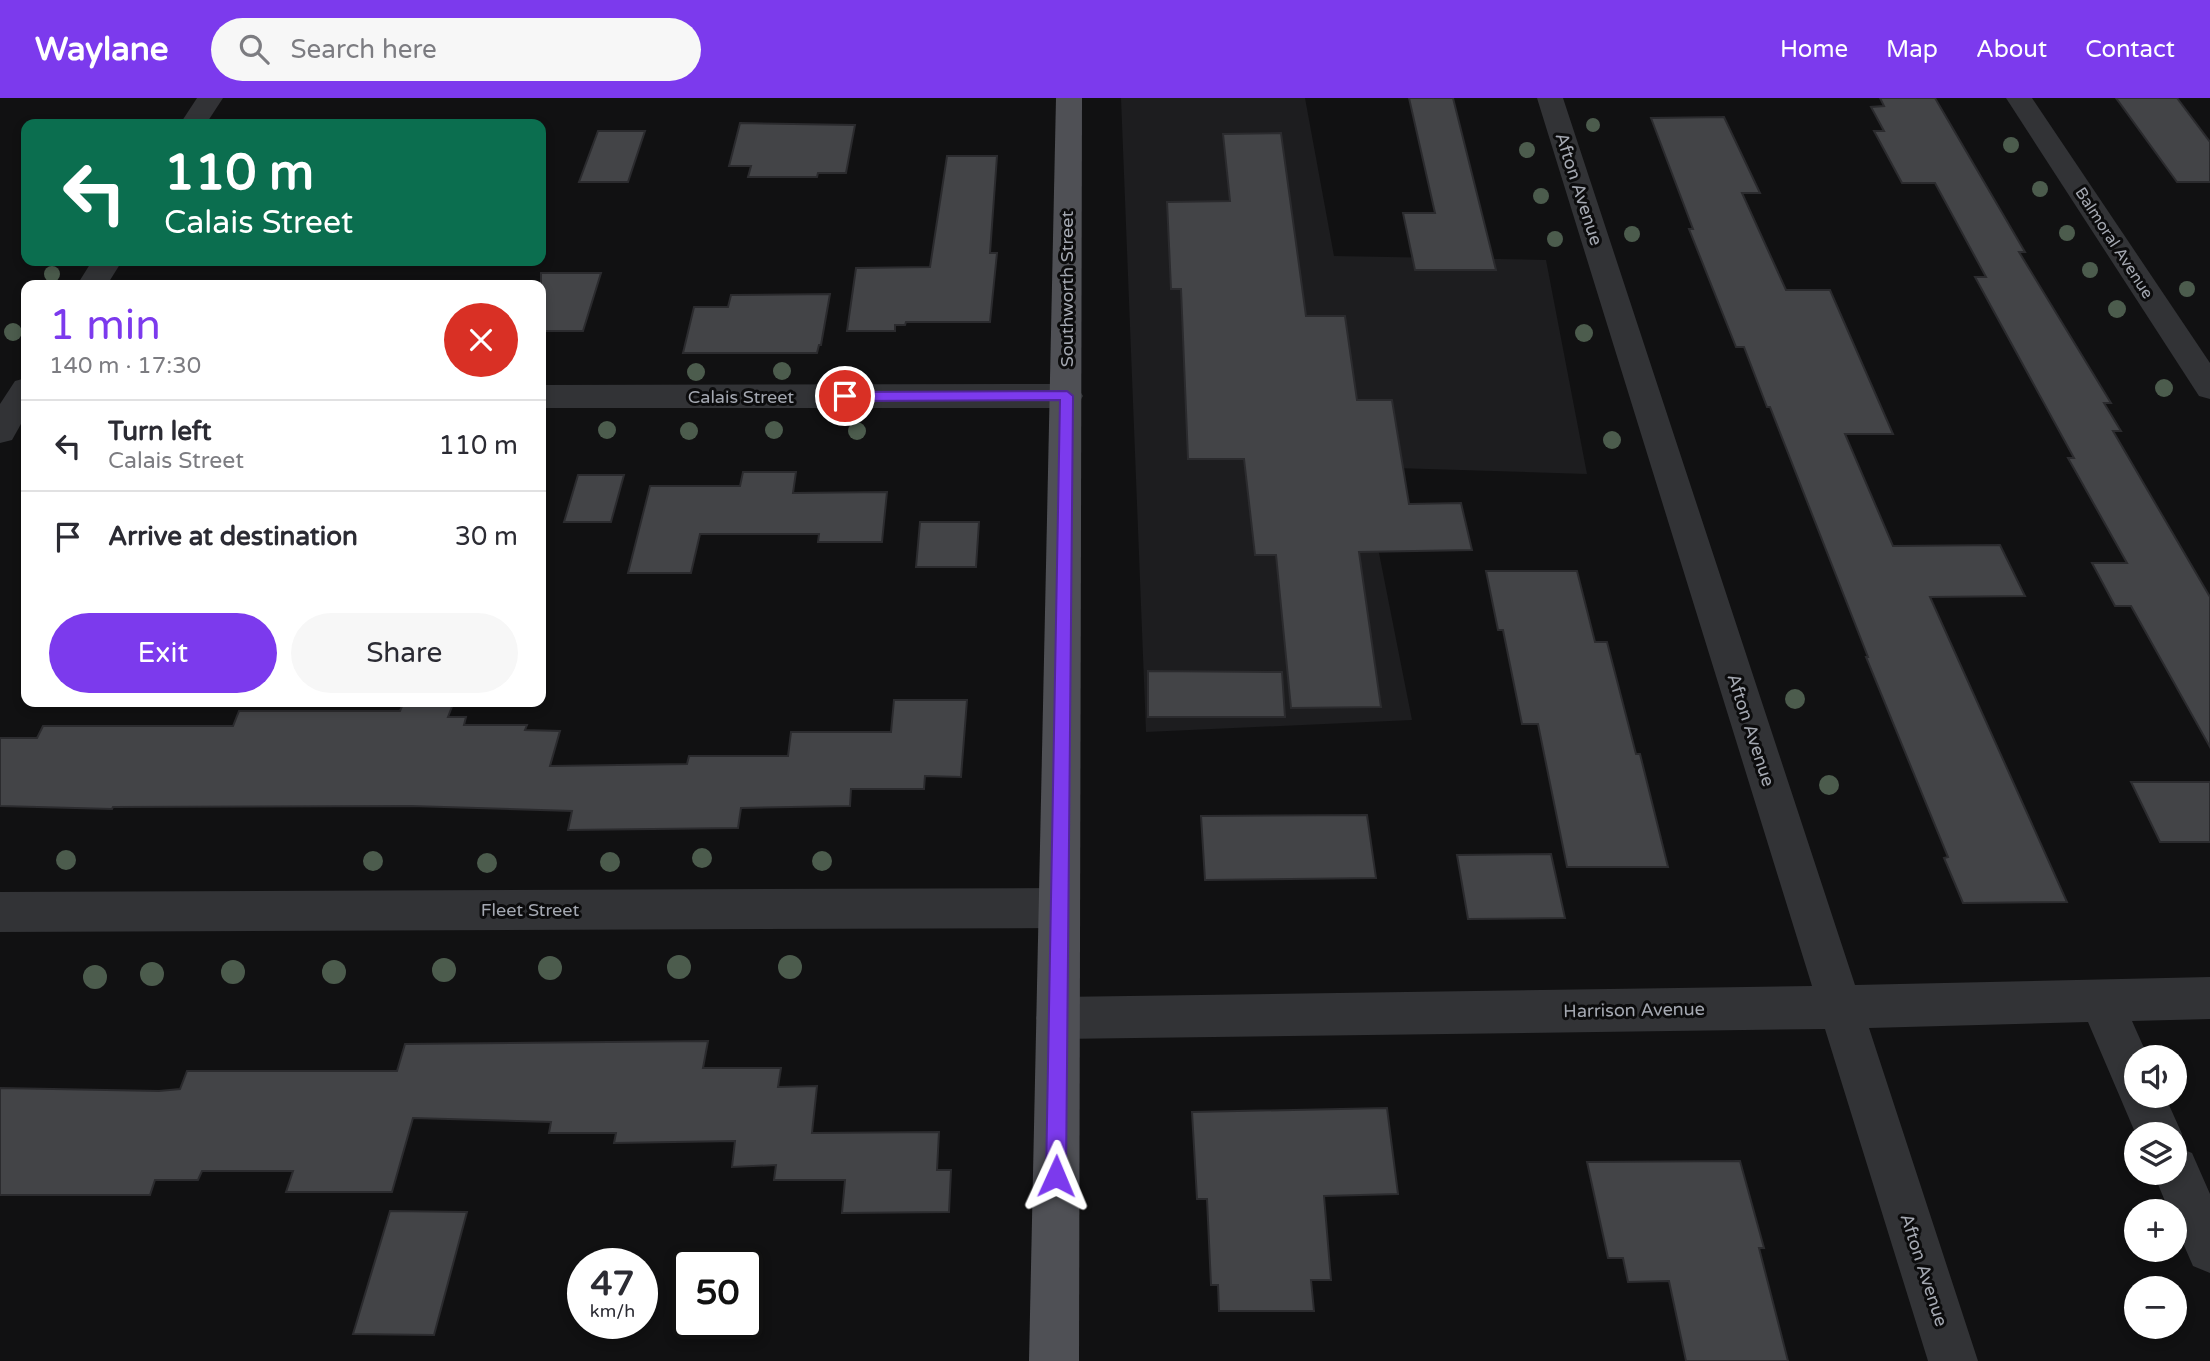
<!DOCTYPE html>
<html lang="en">
<head>
<meta charset="utf-8">
<style>
  body { margin:0; font-family:"Varela Round",sans-serif; background:#f7f7f7; color:#2b2b33; height:100vh; display:flex; flex-direction:column; font-size:26px; white-space:nowrap }
  * { box-sizing:border-box; margin:0 }
  p { font-size:23px; color:#7c7c81 }
  .icon { flex:none; width:38px; height:38px; fill:none; stroke:currentColor; stroke-width:2; stroke-linecap:round; stroke-linejoin:round }
  .map { position:relative; flex:1; overflow:hidden }
  .panel { position:absolute; left:21px; top:182px; width:525px; height:427px; display:flex; flex-direction:column; background:#fff; border-radius:14px; box-shadow:0 4px 10px #0003 }
  .panel>* { flex:none }
  .top-card { position:absolute; left:21px; top:21px; width:525px; height:147px; border-radius:14px; box-shadow:0 4px 10px #0003; background:#0b6e4f; color:#fff; overflow:hidden }
  .buttons { position:absolute; left:2124px; top:947px; display:grid; gap:14px }
  .buttons a { display:grid; place-items:center; width:63px; height:63px; border-radius:50%; background:#fff; box-shadow:0 4px 10px #0003; font-size:35px }
  .speed { position:absolute; left:567px; top:1150px; display:flex; gap:14px; font-size:35px; font-weight:700; text-align:center }
  .speed>* { display:grid; place-content:center; width:91px; height:91px; border-radius:50%; background:#fff; box-shadow:0 4px 10px #0003; line-height:1 }
  .speed small { font-size:18px; font-weight:400 }
  .speed .limit { border:4px solid #111; border-radius:10px; background:#fff; color:#111 }
  .pin { position:absolute; display:grid; place-items:center; width:60px; height:60px; color:#fff; margin:-30px; border:4px solid #fff; border-radius:50%; box-shadow:0 2px 7px #0007 }
  .me { position:absolute; width:77px; margin:-38px; rotate:1deg; stroke-linejoin:round; filter:drop-shadow(0 0 5px #0008) }
  .turn { display:flex; align-items:center; gap:24px; height:147px; padding:0 28px; font-size:32px }
  .turn .icon { width:91px; height:91px; stroke-width:2.5 }
  .turn b { display:block; font-size:49px; line-height:60px }
  .round { display:grid; place-items:center; flex:none; width:74px; height:74px; border-radius:37px; background:#f7f7f7 }
  .overview { display:flex; align-items:center; justify-content:space-between; height:119px; padding:0 28px }
  h1 { font-size:42px; font-weight:600; line-height:52px; color:#7c3aed }
  .cta { display:flex; gap:14px; margin-top:auto; padding:14px 28px }
  .cta a { flex:1; height:80px; border-radius:42px; background:#7c3aed; color:#fff; font-size:28px; font-weight:600; line-height:80px; text-align:center }
  .cta a+a { background:#f7f7f7; color:#2b2b33 }
  ul { padding:0; list-style:none }
  li { display:flex; align-items:center; gap:21px; height:91px; padding:0 28px; border-top:2px solid #e1e1e2 }
  li div { flex:1 }
  li b { display:block; font-size:26px }
  li em { font-style:normal }
  header { display:flex; align-items:center; gap:42px; box-sizing:border-box; height:98px; padding:0 35px; background:#7c3aed; color:#fff }
  header strong { font-size:33px }
  nav { display:flex; gap:38px; margin-inline-start:auto; font-size:24px }
  .search { width:490px; height:63px; background:#f7f7f7; display:flex; align-items:center; gap:18px; box-sizing:border-box; padding:0 24px; border-radius:38px; color:#7c7c81; font-size:26px }
  .map>svg:first-child { display:block }
  .built { fill:#1d1d1f }
  .building { fill:#434447; stroke:#2b2b2e; stroke-width:2 }
  .lines { fill:none; stroke-linecap:round; stroke-linejoin:round }
  .minor { fill:#323336; fill-rule:evenodd }
  .major { fill:#4f5055; fill-rule:evenodd }
  .tree { fill:#4c5c4d }
  .route { fill:#7c3aed; stroke:#51269a; stroke-width:2 }
  .labels { text-anchor:middle; dominant-baseline:central; stroke-width:6; stroke-linejoin:round; paint-order:stroke }
  .far-street-label { font-size:16px; fill:#a4a8b1; stroke:#0c0c0d }
  .street-label { font-size:18px; fill:#a4a8b1; stroke:#0c0c0d }
</style>
</head>
<body>
<header>
<strong>Waylane</strong>
<div class="search"><svg class="icon" aria-label="search" viewBox="0 0 24 24"><circle cx="10" cy="10" r="6"/><path d="M15 15l6 6"/></svg>Search here</div>
<nav><a>Home</a><a>Map</a><a>About</a><a>Contact</a></nav>
</header>
<div class="map">
<svg width="2210" height="1263" viewBox="0 0 2210 1263">
  <rect width="100%" height="100%" fill="#111112"/>
  <!-- built -->
  <polygon class="built" points="1121,0 1305,0 1334,158 1546,162 1587,376 1362,369 1412,622 1146,634"/>
  <!-- building -->
  <g class="building">
    <polygon points="1409,0 1453,0 1496,172 1415,172 1403,115 1435,115"/>
    <polygon points="1880,0 1935,0 2025,154 2019,154 2111,305 2104,305 2121,333 2113,333 2210,499 2210,649 2131,508 2115,508 2092,465 2127,465 2068,360 2074,360 1975,179 1986,179 1935,85 1902,85 1874,33 1884,33 1871,9 1884,8"/>
    <polygon points="2116,0 2177,0 2210,44 2210,84 2177,84"/>
    <polygon points="1724,19 1760,95 1742,95 1786,192 1830,192 1893,336 1845,336 1893,448 2000,447 2025,498 1930,499 2067,804 1963,805 1944,760 1948,759 1866,559 1868,559 1770,309 1767,309 1744,249 1736,249 1689,131 1693,131 1651,20"/>
    <polygon points="740,25 855,27 846,75 818,75 817,79 748,79 751,68 729,68"/>
    <polygon points="598,33 645,33 628,84 579,84"/>
    <polygon points="1281,35 1306,218 1345,218 1357,302 1392,302 1409,406 1461,405 1472,452 1359,454 1381,609 1291,610 1276,457 1255,457 1244,361 1188,361 1181,191 1171,191 1167,104 1230,103 1223,36"/>
    <polygon points="947,58 997,58 990,155 997,155 990,224 906,224 905,227 895,227 895,233 847,233 856,170 930,169"/>
    <polygon points="541,175 601,175 583,233 541,233"/>
    <polygon points="830,196 821,247 819,247 817,255 683,255 694,209 728,209 731,197"/>
    <polygon points="743,374 796,374 793,395 887,394 882,444 818,444 819,436 700,436 691,475 628,475 650,388 740,388"/>
    <polygon points="578,377 624,377 611,424 564,424"/>
    <polygon points="920,424 979,424 976,469 916,469"/>
    <polygon points="1486,473 1577,473 1595,544 1607,544 1636,656 1640,656 1668,769 1567,769 1538,626 1522,626 1503,532 1498,532"/>
    <polygon points="1148,573 1282,574 1285,619 1148,619"/>
    <polygon points="894,602 967,602 961,679 925,678 924,691 851,691 850,708 741,710 738,730 568,732 572,713 411,708 113,709 112,711 0,708 0,640 37,640 43,628 233,628 239,613 400,613 403,606 453,606 448,619 466,619 464,627 527,627 525,632 560,633 550,668 687,666 689,658 788,658 791,634 891,634"/>
    <polygon points="2131,684 2210,684 2210,744 2160,744"/>
    <polygon points="1367,717 1376,780 1205,782 1201,718"/>
    <polygon points="1551,756 1565,820 1468,821 1457,757"/>
    <polygon points="708,943 703,970 781,970 778,989 817,988 812,1035 939,1034 937,1072 951,1072 949,1114 842,1115 845,1082 774,1082 776,1067 732,1069 735,1043 614,1045 616,1035 549,1035 551,1024 413,1020 392,1094 286,1094 293,1073 202,1073 198,1082 155,1082 150,1097 0,1097 0,990 159,993 180,991 187,973 397,973 405,946"/>
    <polygon points="1387,1010 1398,1096 1324,1098 1331,1182 1311,1182 1314,1213 1219,1213 1218,1187 1211,1187 1207,1101 1197,1101 1192,1014"/>
    <polygon points="1740,1063 1764,1150 1759,1150 1788,1263 1686,1263 1669,1183 1628,1184 1623,1160 1608,1160 1587,1064"/>
    <polygon points="390,1113 467,1114 434,1237 353,1236"/>
  </g>
  <g class="lines">
    <!-- minor -->
    <g class="minor">
      <polygon points="197,0 223,0 206,26 180,26"/>
      <polygon points="1537,0 1563,0 1855,887 2210,879 2210,921 2132,923 2148,959 2137,959 2137,998 2165,998 2182,1036 2177,1049 2192,1055 2210,1096 2210,1175 2193,1168 2175,1127 2175,1113 2169,1113 2153,1074 2175,1074 2175,1036 2137,1036 2137,1039 2088,924 1869,930 1978,1263 1928,1263 1825,931 1058,941 1042,935 1036,920 1042,905 1058,899 1812,888"/>
      <polygon points="2006,0 2032,0 2210,265 2210,301 2199,298"/>
      <polygon points="92,163 122,163 107,187 77,187"/>
      <polygon points="26,280 26,317 12,342 0,345 0,306 15,283"/>
      <polygon points="1067,286 1078,290 1083,298 1078,306 1067,310 541,310 541,287"/>
      <polygon points="1059,790 1074,796 1080,810 1074,824 1059,830 0,834 0,794"/>
    </g>
    <!-- major -->
    <polygon class="major" points="1056,0 1082,0 1079,1263 1029,1263"/>
  </g>
  <!-- trees -->
  <g class="tree">
    <circle cx="1593" cy="27" r="7"/>
    <circle cx="2011" cy="47" r="8"/>
    <circle cx="1527" cy="52" r="8"/>
    <circle cx="2040" cy="91" r="8"/>
    <circle cx="1541" cy="98" r="8"/>
    <circle cx="2067" cy="135" r="8"/>
    <circle cx="1632" cy="136" r="8"/>
    <circle cx="1555" cy="141" r="8"/>
    <circle cx="2090" cy="172" r="8"/>
    <circle cx="52" cy="176" r="8"/>
    <circle cx="2187" cy="191" r="8"/>
    <circle cx="2117" cy="211" r="9"/>
    <circle cx="13" cy="234" r="9"/>
    <circle cx="1584" cy="235" r="9"/>
    <circle cx="782" cy="273" r="9"/>
    <circle cx="696" cy="274" r="9"/>
    <circle cx="2164" cy="290" r="9"/>
    <circle cx="607" cy="332" r="9"/>
    <circle cx="774" cy="332" r="9"/>
    <circle cx="689" cy="333" r="9"/>
    <circle cx="857" cy="333" r="9"/>
    <circle cx="1612" cy="342" r="9"/>
    <circle cx="1795" cy="601" r="10"/>
    <circle cx="1829" cy="687" r="10"/>
    <circle cx="702" cy="760" r="10"/>
    <circle cx="66" cy="762" r="10"/>
    <circle cx="373" cy="763" r="10"/>
    <circle cx="822" cy="763" r="10"/>
    <circle cx="610" cy="764" r="10"/>
    <circle cx="487" cy="765" r="10"/>
    <circle cx="679" cy="869" r="12"/>
    <circle cx="790" cy="869" r="12"/>
    <circle cx="550" cy="870" r="12"/>
    <circle cx="444" cy="872" r="12"/>
    <circle cx="233" cy="874" r="12"/>
    <circle cx="334" cy="874" r="12"/>
    <circle cx="152" cy="876" r="12"/>
    <circle cx="95" cy="879" r="12"/>
  </g>
  <!-- route -->
  <polygon class="route" points="1067,293 1073,298 1066,1078 1063,1085 1056,1088 1049,1085 1046,1078 1060,302 845,303 839,298 845,294"/>
  <g class="labels">
    <!-- far-street labels -->
    <g class="far-street-label">
      <text transform="translate(2114 145) rotate(57)">Balmoral Avenue</text>
    </g>
    <!-- street labels -->
    <g class="street-label">
      <text transform="translate(1579 91) rotate(72)">Afton Avenue</text>
      <text transform="translate(1067 191) rotate(-90)">Southworth Street</text>
      <text x="741" y="299">Calais Street</text>
      <text transform="translate(1751 632) rotate(72)">Afton Avenue</text>
      <text x="530" y="812">Fleet Street</text>
      <text transform="translate(1634 912) rotate(-1)">Harrison Avenue</text>
      <text transform="translate(1924 1172) rotate(72)">Afton Avenue</text>
    </g>
  </g>
</svg>
<div class="buttons">
<a><svg class="icon" aria-label="sound" viewBox="0 0 24 24"><path d="M4 9h4l5-4v14l-5-4H4zM17 9q2 3 0 6"/></svg></a>
<a><svg class="icon" aria-label="layers" viewBox="0 0 24 24"><path d="M12 4l9 5-9 5-9-5zM3 14l9 5 9-5"/></svg></a>
<a>+</a>
<a>−</a>
</div>
<div class="speed"><div>47<small>km/h</small></div><div class="limit">50</div></div>
<div class="pin" style="left:845px;top:298px;background:#d93025"><svg class="icon" aria-label="arrive" viewBox="0 0 24 24"><path d="M6 21V4h12l-3 4 3 4H6"/></svg></div>
<svg class="me" style="left:1056px;top:1078px" viewBox="-20 -20 40 40"><path d="M0-17L14 15 0 8-14 15z" fill="#7c3aed" stroke="#fff" stroke-width="4"/></svg>
<div class="top-card">
<div class="turn"><svg class="icon" aria-label="left" viewBox="0 0 24 24"><path d="M17 20v-9H6M10 6l-5 5 5 5"/></svg><div><b>110 m</b>Calais Street</div></div>
</div>
<section class="panel">
<div class="overview"><div><h1>1 min</h1><p>140 m · 17:30</p></div><a class="round" style="background:#d93025;color:#fff"><svg class="icon" aria-label="close" viewBox="0 0 24 24"><path d="M6 6l12 12M18 6L6 18"/></svg></a></div>
<ul>
<li><svg class="icon" aria-label="left" viewBox="0 0 24 24"><path d="M17 20v-9H6M10 6l-5 5 5 5"/></svg><div><b>Turn left</b><p>Calais Street</p></div><em>110 m</em></li>
<li><svg class="icon" aria-label="arrive" viewBox="0 0 24 24"><path d="M6 21V4h12l-3 4 3 4H6"/></svg><div><b>Arrive at destination</b></div><em>30 m</em></li>
</ul>
<div class="cta"><a>Exit</a><a>Share</a></div>
</section>
</div>
</body>
</html>
